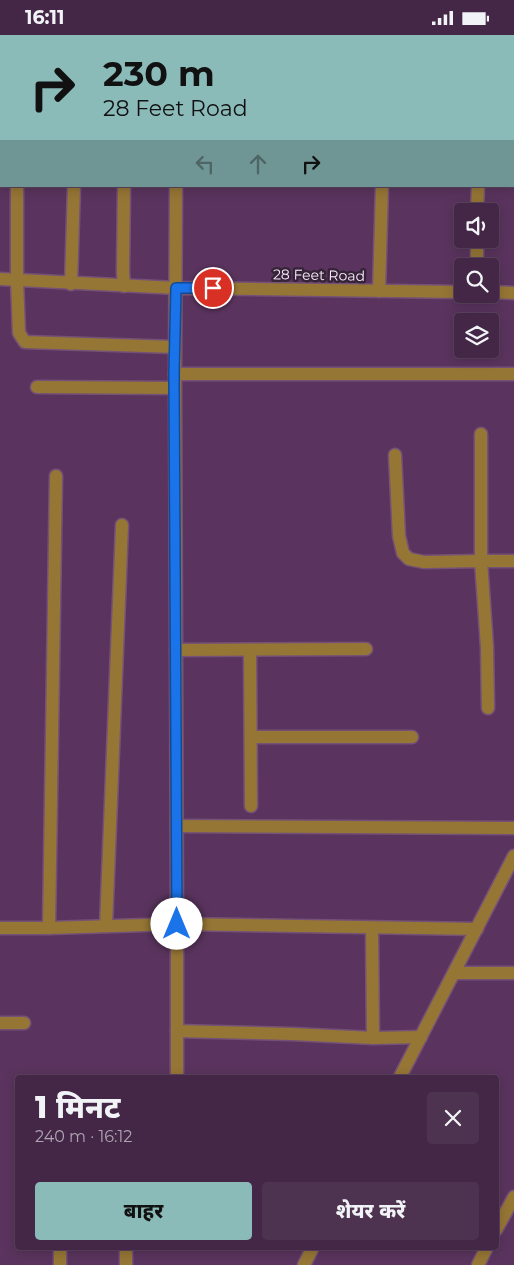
<!DOCTYPE html>
<html lang="hi">
<head>
<meta charset="utf-8">
<style>
  body { margin:0; font-family:Montserrat,"Noto Sans Devanagari",sans-serif; background:#4e3351; color:#f1f3f6; height:100vh; display:flex; flex-direction:column; font-size:19px; white-space:nowrap }
  * { box-sizing:border-box; margin:0 }
  p { font-size:16px; color:#afa5b3 }
  .icon { flex:none; width:28px; height:28px; fill:none; stroke:currentColor; stroke-width:2; stroke-linecap:round; stroke-linejoin:round }
  .map { position:relative; flex:1; overflow:hidden }
  .panel { position:absolute; left:15px; top:1040px; width:484px; height:175px; display:flex; flex-direction:column; background:#442746; border-radius:5px; box-shadow:0 2px 12px #0003,0 0 0 1px #5c445f }
  .panel>* { flex:none }
  .banner { position:absolute; left:0px; top:0px; width:515px; height:152px; box-shadow:0 2px 12px #0003,0 0 0 1px #5c445f; background:#8bbbb9; color:#111; overflow:hidden }
  .fabs { position:absolute; left:454px; top:168px; display:grid; gap:10px }
  .fabs a { display:grid; place-items:center; width:45px; height:45px; border-radius:5px; background:#442746; box-shadow:0 2px 12px #0003,0 0 0 1px #5c445f; font-size:25px }
  .pin { position:absolute; display:grid; place-items:center; width:42px; height:42px; color:#fff; margin:-21px; border:2px solid #fff; border-radius:50%; box-shadow:0 1px 5px #0007 }
  .me { position:absolute; width:55px; margin:-28px; rotate:0deg; stroke-linejoin:round; filter:drop-shadow(0 0 4px #0008) }
  .turn { display:flex; align-items:center; gap:18px; height:105px; padding:0 20px; font-size:22px }
  .turn .icon { width:65px; height:65px; stroke-width:2.5 }
  .turn b { display:block; font-size:35px; line-height:42px }
  .lanes { display:flex; align-items:center; height:48px; padding:0 20px; background:#0003; justify-content:center; gap:25px; direction:ltr }
  .lanes .off { opacity:.35 }
  .round { display:grid; place-items:center; flex:none; width:52px; height:52px; border-radius:5px; background:#4e3351 }
  .summary { display:flex; align-items:center; justify-content:space-between; height:85px; padding:0 20px }
  h1 { font-size:30px; font-weight:800; line-height:38px }
  .primary-button { display:flex; gap:10px; margin-top:auto; padding:10px 20px }
  .primary-button a { flex:1; height:58px; border-radius:5px; background:#8bbbb9; color:#111; font-size:20px; font-weight:800; line-height:58px; text-align:center }
  .primary-button a+a { background:#4e3351; color:#f1f3f6 }
  .status { display:flex; justify-content:space-between; align-items:center; height:35px; padding:0 25px; background:#442746; direction:ltr }
  .status svg { height:14px; fill:currentColor }
  .map>svg:first-child { display:block }
  .lines { fill:none; stroke-linecap:round; stroke-linejoin:round }
  .minor-casing { stroke:#745177; stroke-width:15 }
  .minor { stroke:#967635; stroke-width:12 }
  .route-casing { stroke:#114b97; stroke-width:12 }
  .route { stroke:#1a73e8; stroke-width:9 }
  .labels { text-anchor:middle; dominant-baseline:central; stroke-width:5; stroke-linejoin:round; paint-order:stroke }
  .street-label { font-size:14px; fill:#fce9fd; stroke:#352437 }
</style>
</head>
<body>
<div class="status"><b>16:11</b><svg viewBox="0 0 49 12"><path d="M0 12V9h3v3zM5 12V6h3v6zM10 12V3h3v9zM15 12V0h3v12zM26 1h20v11H26zM47 4h2v5h-2z"/></svg></div>
<div class="map">
<svg width="514" height="1230" viewBox="0 0 514 1230">
  <rect width="100%" height="100%" fill="#5a345e"/>
  <g class="lines">
    <defs>
      <g id="minor">
        <polyline points="17,0 17,1"/>
        <polyline points="218,0 218,1"/>
        <polyline points="326,0 326,1"/>
        <polyline points="78,1 78,0"/>
        <polyline points="149,1 149,0"/>
        <polyline points="387,1 387,0"/>
        <polyline points="480,1 480,0"/>
        <polyline points="17,151 17,245 19,298 25,307 175,312"/>
        <polyline points="176,151 175,339 177,889 177,1042"/>
        <polyline points="477,176 478,151"/>
        <polyline points="477,231 477,204"/>
        <polyline points="0,244 176,253 462,257"/>
        <polyline points="71,249 74,151"/>
        <polyline points="124,251 123,237 124,151"/>
        <polyline points="379,256 382,151"/>
        <polyline points="490,257 514,258"/>
        <polyline points="175,339 514,339"/>
        <polyline points="37,352 175,353"/>
        <polyline points="481,399 481,526 514,526"/>
        <polyline points="395,420 399,501 403,518 409,524 424,527 481,526 487,612 488,673"/>
        <polyline points="176,615 366,614"/>
        <polyline points="250,615 251,771"/>
        <polyline points="251,702 412,702"/>
        <polyline points="177,791 514,793"/>
        <polyline points="106,891 122,490"/>
        <polyline points="0,893 49,893 177,889 477,894"/>
        <polyline points="49,893 56,441"/>
        <polyline points="372,893 373,1003"/>
        <polyline points="455,938 514,938"/>
        <polyline points="0,988 24,988"/>
        <polyline points="177,996 292,999 373,1003 421,1002"/>
        <polyline points="400,1042 514,821"/>
        <polyline points="496,1195 514,1162"/>
        <polyline points="60,1212 60,1230"/>
        <polyline points="126,1212 126,1230"/>
        <polyline points="304,1230 313,1212"/>
        <polyline points="478,1230 487,1212"/>
      </g>
    </defs>
    <!-- minor casing -->
    <use href="#minor" class="minor-casing"/>
    <!-- minor -->
    <use href="#minor" class="minor"/>
  </g>
  <g class="lines">
    <defs>
      <polyline id="route" points="177,889 174,339 176,253 213,253"/>
    </defs>
    <!-- route casing -->
    <use href="#route" class="route-casing"/>
    <!-- route -->
    <use href="#route" class="route"/>
  </g>
  <g class="labels">
    <!-- street labels -->
    <g class="street-label">
      <text transform="translate(319 240) rotate(1)">28 Feet Road</text>
    </g>
  </g>
</svg>
<div class="fabs">
<a><svg class="icon" aria-label="sound" viewBox="0 0 24 24"><path d="M4 9h4l5-4v14l-5-4H4zM17 9q2 3 0 6"/></svg></a>
<a><svg class="icon" aria-label="search" viewBox="0 0 24 24"><circle cx="10" cy="10" r="6"/><path d="M15 15l6 6"/></svg></a>
<a><svg class="icon" aria-label="layers" viewBox="0 0 24 24"><path d="M12 4l9 5-9 5-9-5zM3 14l9 5 9-5"/></svg></a>
</div>
<div class="pin" style="left:213px;top:253px;background:#d93025"><svg class="icon" aria-label="arrive" viewBox="0 0 24 24"><path d="M6 21V4h12l-3 4 3 4H6"/></svg></div>
<svg class="me" style="left:177px;top:889px" viewBox="-20 -20 40 40"><circle r="19" fill="#fff"/><path d="M0-13L10 11 0 6-10 11z" fill="#1a73e8"/></svg>
<div class="banner">
<div class="turn"><svg class="icon" aria-label="right" viewBox="0 0 24 24"><path d="M7 20v-9h11M14 6l5 5-5 5"/></svg><div><b>230 m</b>28 Feet Road</div></div>
<div class="lanes"><svg class="icon off" aria-label="left" viewBox="0 0 24 24"><path d="M17 20v-9H6M10 6l-5 5 5 5"/></svg><svg class="icon off" aria-label="ahead" viewBox="0 0 24 24"><path d="M12 20V5M6 11l6-6 6 6"/></svg><svg class="icon" aria-label="right" viewBox="0 0 24 24"><path d="M7 20v-9h11M14 6l5 5-5 5"/></svg></div>
</div>
<section class="panel">
<div class="summary"><div><h1>1 मिनट</h1><p>240 m · 16:12</p></div><a class="round"><svg class="icon" aria-label="close" viewBox="0 0 24 24"><path d="M6 6l12 12M18 6L6 18"/></svg></a></div>
<div class="primary-button"><a>बाहर</a><a>शेयर करें</a></div>
</section>
</div>
</body>
</html>
